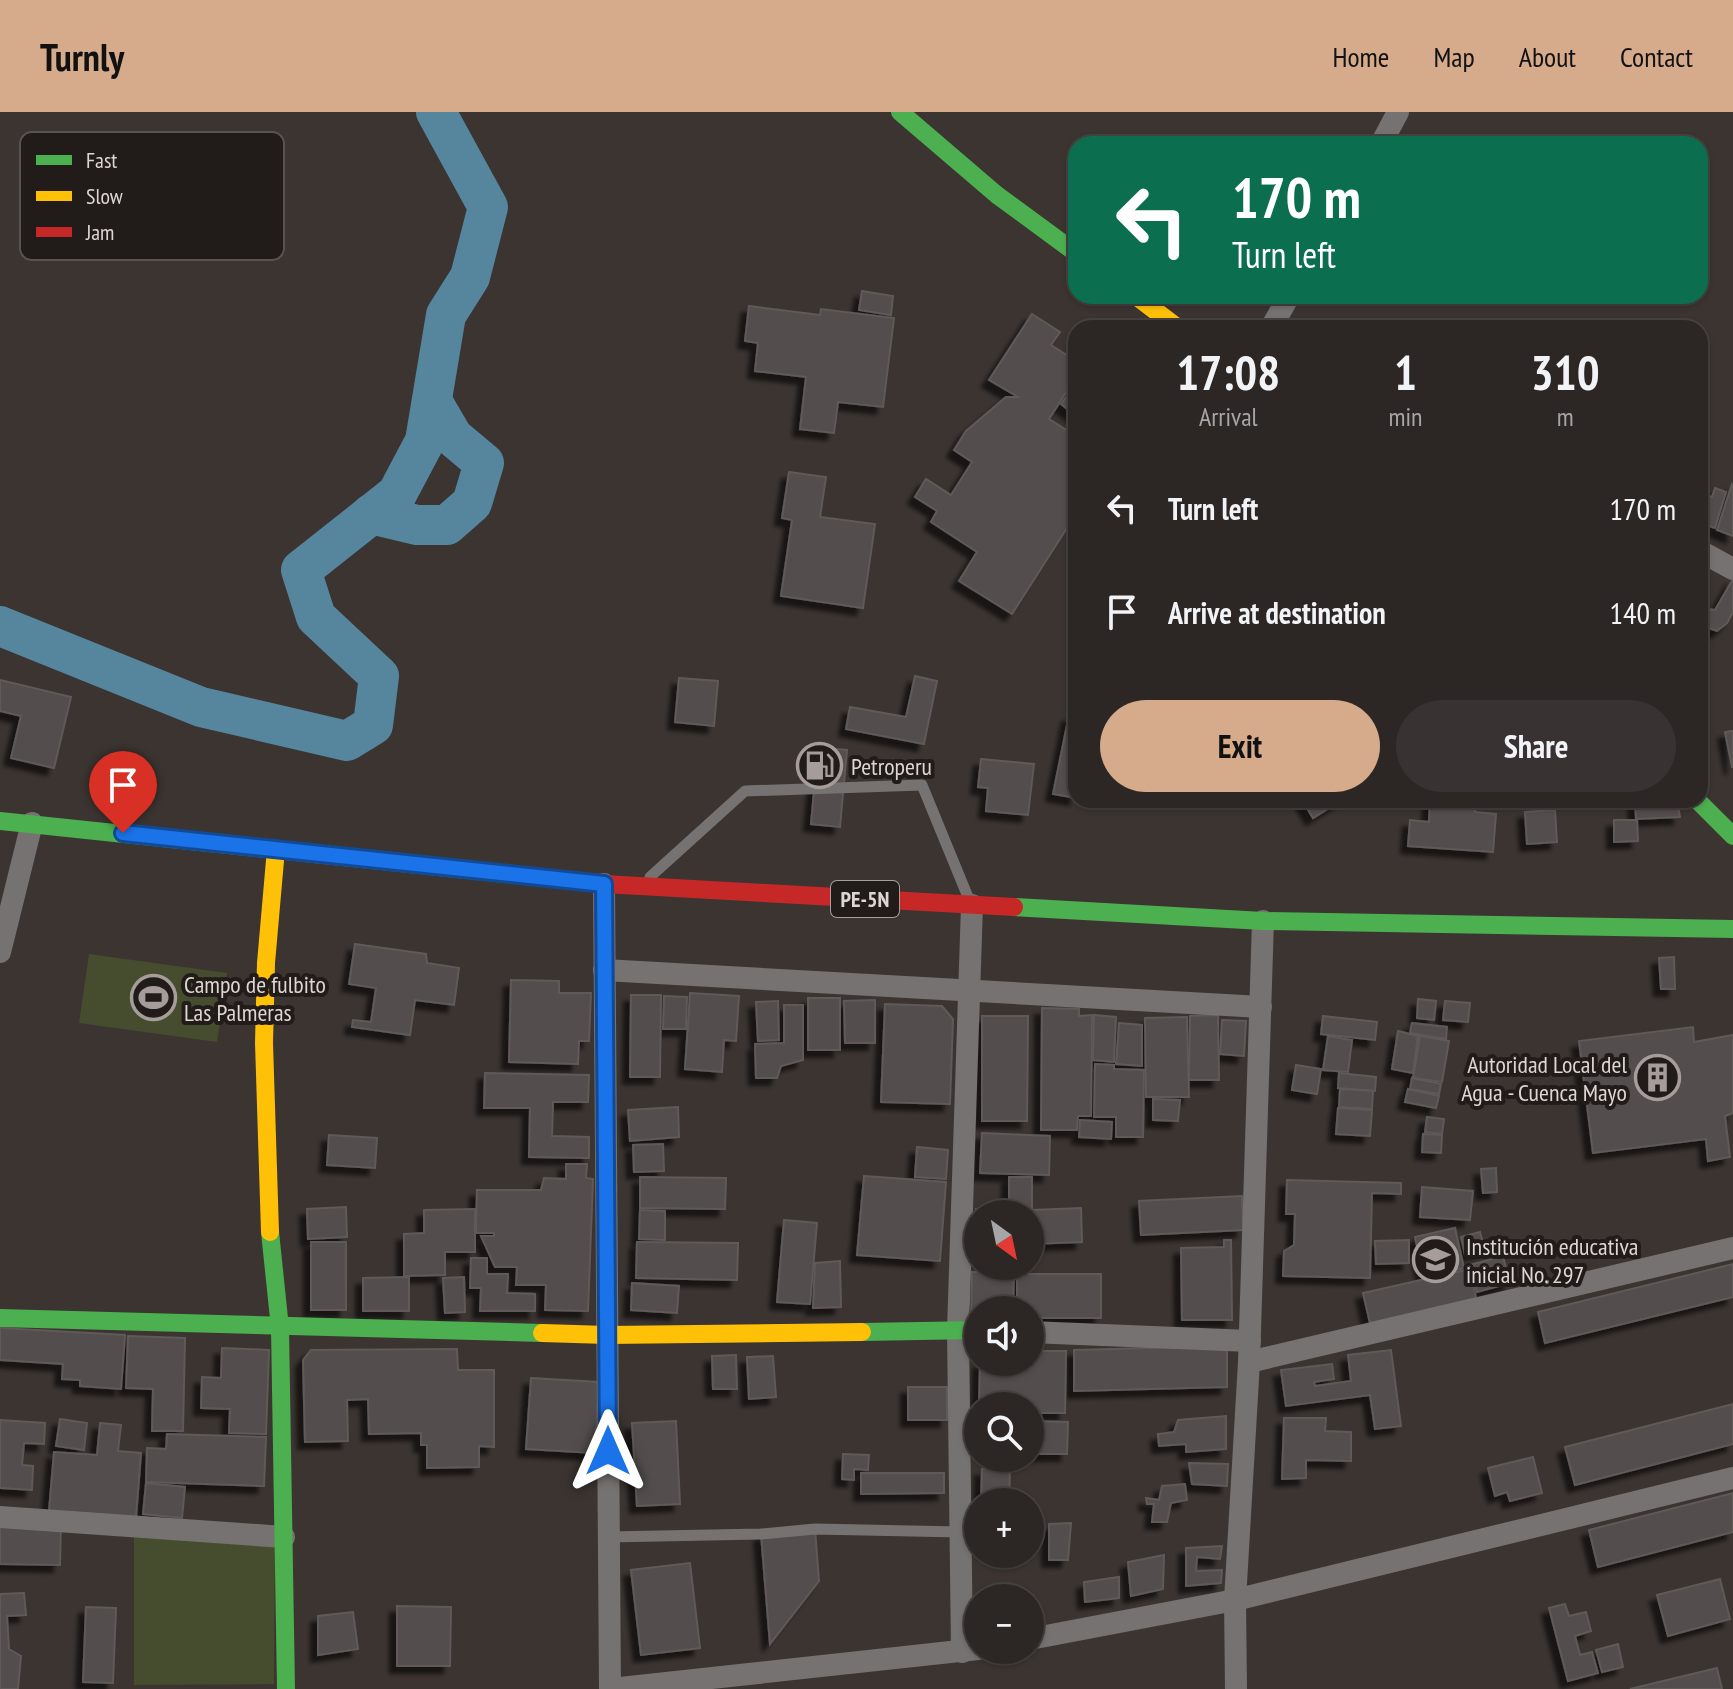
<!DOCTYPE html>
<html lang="en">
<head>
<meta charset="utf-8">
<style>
  body { margin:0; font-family:"PT Sans Narrow",sans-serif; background:#383332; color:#f1f3f6; height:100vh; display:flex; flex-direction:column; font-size:30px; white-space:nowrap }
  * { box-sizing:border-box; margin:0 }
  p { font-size:26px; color:#a6a5a7 }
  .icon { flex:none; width:44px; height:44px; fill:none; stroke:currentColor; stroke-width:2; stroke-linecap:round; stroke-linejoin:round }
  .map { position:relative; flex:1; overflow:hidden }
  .side { position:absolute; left:1068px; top:208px; width:640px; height:488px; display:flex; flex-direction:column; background:#2c2725; border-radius:24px; box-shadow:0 2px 6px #0004,0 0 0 2px #484442 }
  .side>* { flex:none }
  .top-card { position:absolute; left:1068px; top:24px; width:640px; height:168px; border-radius:24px; box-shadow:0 2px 6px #0004,0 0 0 2px #484442; background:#0b6e4f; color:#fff; overflow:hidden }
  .needle { width:52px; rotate:147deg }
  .buttons { position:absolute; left:964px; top:1088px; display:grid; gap:16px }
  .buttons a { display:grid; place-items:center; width:80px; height:80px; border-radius:50%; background:#2c2725; box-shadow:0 2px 6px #0004,0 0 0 2px #484442; font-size:40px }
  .pin { position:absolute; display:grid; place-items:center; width:68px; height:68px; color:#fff; margin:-82px -34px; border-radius:50% 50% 50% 0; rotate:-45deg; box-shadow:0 0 8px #0007 }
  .pin .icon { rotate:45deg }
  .me { position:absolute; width:88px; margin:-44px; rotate:0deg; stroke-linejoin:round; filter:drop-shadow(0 0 6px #0008) }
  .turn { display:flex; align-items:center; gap:28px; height:168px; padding:0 32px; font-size:36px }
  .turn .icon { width:104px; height:104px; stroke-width:2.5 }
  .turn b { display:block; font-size:56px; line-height:68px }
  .eta { display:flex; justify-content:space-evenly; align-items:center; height:136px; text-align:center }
  .eta b { font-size:48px; font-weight:600; line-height:56px }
  .cta { display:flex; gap:16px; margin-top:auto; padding:16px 32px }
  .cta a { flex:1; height:92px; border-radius:48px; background:#d6ab8b; color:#111; font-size:32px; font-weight:600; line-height:92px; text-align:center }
  .cta a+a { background:#383332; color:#f1f3f6 }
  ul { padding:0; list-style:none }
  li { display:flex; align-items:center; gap:24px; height:104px; padding:0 32px }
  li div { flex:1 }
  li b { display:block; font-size:30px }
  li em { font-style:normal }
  header { display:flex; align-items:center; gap:48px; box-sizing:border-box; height:112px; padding:0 40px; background:#d6ab8b; color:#111 }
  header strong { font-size:38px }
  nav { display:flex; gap:44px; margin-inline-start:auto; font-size:28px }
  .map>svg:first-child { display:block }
  .green { fill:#454d2e }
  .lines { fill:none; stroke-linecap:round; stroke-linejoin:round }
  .river { stroke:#55869e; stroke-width:40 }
  .building { fill:#534d4d; stroke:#5f5a59; stroke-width:2; filter:url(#shadow) }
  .lane { stroke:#757271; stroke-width:11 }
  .street { stroke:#757271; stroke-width:22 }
  .fast { stroke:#4caf50; stroke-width:18 }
  .slow { stroke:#ffc107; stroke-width:18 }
  .jam { stroke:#c62828; stroke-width:18 }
  .route-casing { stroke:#114b97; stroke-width:20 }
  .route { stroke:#1a73e8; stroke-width:14 }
  .labels { text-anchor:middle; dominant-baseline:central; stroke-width:8; stroke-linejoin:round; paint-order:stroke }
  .shield { fill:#211b19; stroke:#a69e9b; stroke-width:2 }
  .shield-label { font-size:22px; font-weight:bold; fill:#dfd6d3 }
  .poi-label { font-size:24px; fill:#dfd6d3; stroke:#211b19; text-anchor:start }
  .key { fill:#211b19; stroke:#5a5351; stroke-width:2 }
  .key-label { font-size:22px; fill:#dfd6d3 }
</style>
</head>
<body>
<header>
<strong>Turnly</strong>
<nav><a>Home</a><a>Map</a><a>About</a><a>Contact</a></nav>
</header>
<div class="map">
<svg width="1733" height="1577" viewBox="0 0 1733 1577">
  <defs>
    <filter id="shadow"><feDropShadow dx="-7" dy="7" stdDeviation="2" flood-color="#0009"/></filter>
  </defs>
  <rect width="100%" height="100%" fill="#3b3431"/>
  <!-- green -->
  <g class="green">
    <polygon points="89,842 227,861 217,930 79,911"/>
    <polygon points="134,1425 275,1425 274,1572 134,1573"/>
  </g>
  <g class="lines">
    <!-- river -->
    <g class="river">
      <polyline points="371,402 417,413 447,413 472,391 484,351 453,325 432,289"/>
      <polyline points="0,514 201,595 347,629 373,613 379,564 316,505 301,458 397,382 425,329 446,203 470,165 488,95 436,0"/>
    </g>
  </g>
  <!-- building -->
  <g class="building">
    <polygon points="862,179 893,184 891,203 859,198"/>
    <polygon points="749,194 820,203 821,197 894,206 883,295 838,290 834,321 800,317 806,265 755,259 758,231 745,229"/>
    <polygon points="1032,202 1060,220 1051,233 1076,249 1076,265 1049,307 1076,324 1076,402 1012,502 959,469 977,440 931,410 937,399 915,385 926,367 951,383 972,350 954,338 966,319 1006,285 1018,285 989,268"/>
    <polygon points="1076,272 1076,304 1061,292"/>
    <polygon points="789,360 826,365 820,405 875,412 863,496 781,484 792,408 782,406"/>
    <polygon points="1732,372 1733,373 1733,424 1717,418"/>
    <polygon points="1715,376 1726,380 1715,416 1700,411 1700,395 1704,383 1712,385"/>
    <polygon points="1733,467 1733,500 1727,511 1717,519 1708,516 1700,505 1709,497 1715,498"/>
    <polygon points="915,564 937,569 924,632 846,617 850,595 906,605"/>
    <polygon points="679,566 718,569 714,614 675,610"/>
    <polygon points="0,568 71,585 54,656 11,646 21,604 0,599"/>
    <polygon points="1069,603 1076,604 1076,686 1053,682"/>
    <polygon points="1733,619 1733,655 1732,655 1725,620"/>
    <polygon points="818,636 847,638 840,715 811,712"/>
    <polygon points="981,647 1034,652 1028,703 986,699 988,676 978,675"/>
    <polygon points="1302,688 1342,688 1313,706"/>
    <polygon points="1430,688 1476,688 1475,700 1496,702 1493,740 1408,734 1410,708 1429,710"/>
    <polygon points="1635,688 1677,688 1680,705 1636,707"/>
    <polygon points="1555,698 1557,730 1527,732 1525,700"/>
    <polygon points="1614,708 1637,708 1638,729 1614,730"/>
    <polygon points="355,832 426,842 427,851 459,856 454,893 415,888 410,923 352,915 353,908 371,910 376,876 349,872"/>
    <polygon points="1674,845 1675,877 1661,877 1659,846"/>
    <polygon points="511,868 559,869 559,881 591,881 589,929 579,929 578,952 509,950"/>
    <polygon points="690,881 739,884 736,929 724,928 722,960 685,957"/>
    <polygon points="631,883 661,883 660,965 630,965"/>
    <polygon points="664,884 687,885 686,917 663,917"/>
    <rect x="808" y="886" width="32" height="52"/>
    <polygon points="1418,887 1436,889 1434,908 1417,906"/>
    <polygon points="875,888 875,931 845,931 844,889"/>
    <polygon points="778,889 779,928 758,929 756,890"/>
    <polygon points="1445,889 1470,891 1468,910 1443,908"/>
    <polygon points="885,892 942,894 953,907 950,992 881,990"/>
    <polygon points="784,893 803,893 803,948 781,954 777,966 756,966 755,932 784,931"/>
    <polygon points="1042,896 1079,897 1079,904 1092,903 1091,1004 1078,1004 1077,1018 1041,1018"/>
    <polygon points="1094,903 1116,905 1114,950 1093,948"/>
    <polygon points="1218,903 1219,968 1189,968 1190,904"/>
    <polygon points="982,904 1028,904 1027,1009 982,1009"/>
    <polygon points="1323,904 1377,910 1375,928 1321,922"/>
    <polygon points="1187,905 1189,985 1146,985 1145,906"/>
    <polygon points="1222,908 1246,909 1244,944 1220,942"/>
    <polygon points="1119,911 1142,913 1142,954 1116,952"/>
    <polygon points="1412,911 1447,915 1446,927 1410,921"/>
    <polygon points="1693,915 1694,930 1733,923 1733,1001 1725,1004 1730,1045 1708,1049 1706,1027 1593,1041 1579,929"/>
    <polygon points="1398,919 1418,924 1413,961 1392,957"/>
    <polygon points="1328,924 1352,928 1348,960 1323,958"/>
    <polygon points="1420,924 1449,929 1442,970 1413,966"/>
    <polygon points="1095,952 1114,953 1114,957 1144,958 1143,1025 1116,1025 1116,1005 1094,1005"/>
    <polygon points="1296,953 1321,957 1317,982 1292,978"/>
    <polygon points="485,961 589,963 588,990 553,990 552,1024 589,1025 589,1046 529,1045 530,996 484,996"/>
    <polygon points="1339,961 1376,965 1375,979 1338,976"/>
    <polygon points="1412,966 1441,972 1439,982 1410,977"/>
    <polygon points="1340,977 1373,979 1372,997 1339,995"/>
    <polygon points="1408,977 1439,984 1436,996 1405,990"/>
    <polygon points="1153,987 1180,988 1178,1009 1153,1008"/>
    <polygon points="678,995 679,1025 630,1029 628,998"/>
    <polygon points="1338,996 1372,998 1370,1024 1336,1022"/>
    <polygon points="1427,1005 1444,1007 1442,1022 1425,1020"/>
    <polygon points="1080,1008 1112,1010 1111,1027 1079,1025"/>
    <polygon points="982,1021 1050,1024 1049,1063 980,1061"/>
    <polygon points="1423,1022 1442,1023 1441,1041 1422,1040"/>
    <polygon points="329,1023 377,1026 375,1056 327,1053"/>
    <polygon points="663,1032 664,1059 634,1060 633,1033"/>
    <polygon points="917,1035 948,1038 946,1067 915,1065"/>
    <polygon points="566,1052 587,1052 586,1066 593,1067 588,1199 545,1198 546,1173 516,1173 517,1155 495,1155 481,1124 494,1124 494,1121 476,1121 477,1078 541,1078 544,1066 566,1067"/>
    <polygon points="1496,1056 1497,1080 1483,1081 1481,1057"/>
    <polygon points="864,1064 946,1070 940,1149 857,1143"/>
    <polygon points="640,1065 726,1066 725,1097 640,1096"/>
    <polygon points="1009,1065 1032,1065 1032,1098 1081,1096 1082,1130 1030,1132 1030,1102 978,1102 977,1133 976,1097 1009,1096"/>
    <polygon points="1287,1068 1401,1071 1401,1082 1372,1081 1370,1166 1283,1164 1284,1139 1294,1133 1295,1102 1286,1102"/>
    <polygon points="1422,1075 1473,1079 1470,1108 1420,1105"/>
    <polygon points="1242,1084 1243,1118 1141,1123 1139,1089"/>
    <polygon points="346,1095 347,1125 308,1127 307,1097"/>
    <polygon points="475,1097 475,1140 445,1140 445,1163 404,1164 404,1122 424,1121 424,1098"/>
    <polygon points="640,1098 665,1099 665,1128 639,1127"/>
    <polygon points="784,1108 817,1111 810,1192 777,1190"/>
    <polygon points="1455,1116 1464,1156 1424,1166 1415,1125"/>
    <polygon points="1480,1120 1485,1138 1465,1143 1461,1125"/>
    <polygon points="1224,1128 1231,1128 1232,1208 1182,1208 1181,1136 1224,1135"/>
    <polygon points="1409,1128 1409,1151 1376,1152 1375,1129"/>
    <rect x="311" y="1130" width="35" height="68"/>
    <polygon points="637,1130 738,1131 737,1168 636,1166"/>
    <polygon points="1503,1144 1510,1171 1477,1180 1470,1153"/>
    <polygon points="471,1146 487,1146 487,1162 508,1162 507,1181 535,1182 535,1199 480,1199 481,1176 470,1176"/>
    <polygon points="840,1149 841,1195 813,1196 815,1151"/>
    <polygon points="1733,1152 1733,1185 1545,1231 1538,1200"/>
    <polygon points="986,1154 1000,1154 1000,1159 1014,1160 1013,1198 978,1198 978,1209 971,1209 972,1160 986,1160"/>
    <polygon points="1470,1157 1476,1186 1370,1211 1363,1181"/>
    <polygon points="1017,1162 1101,1162 1101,1206 1030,1206 1030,1198 1017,1198"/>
    <polygon points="409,1165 409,1199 363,1199 363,1166"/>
    <polygon points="464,1165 465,1200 445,1201 443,1166"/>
    <polygon points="632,1171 679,1174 677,1201 631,1198"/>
    <polygon points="0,1216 125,1223 121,1277 80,1274 80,1268 62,1267 63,1252 0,1248"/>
    <polygon points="128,1224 185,1226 183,1319 152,1319 153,1277 126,1276"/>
    <polygon points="1227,1234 1227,1275 1074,1279 1074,1238"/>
    <polygon points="222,1236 269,1238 266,1322 229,1321 230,1297 201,1296 202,1265 221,1266"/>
    <polygon points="457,1237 458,1258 494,1258 494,1335 479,1334 479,1355 427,1356 427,1333 421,1333 421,1321 369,1322 368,1287 347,1288 348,1329 305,1330 303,1248 311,1238"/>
    <polygon points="1391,1238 1401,1314 1375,1317 1370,1283 1286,1294 1281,1258 1332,1252 1334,1267 1314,1270 1315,1274 1351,1269 1348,1243"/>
    <polygon points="1030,1239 1066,1239 1065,1301 1030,1301 1030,1294 979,1294 980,1250 1030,1250"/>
    <polygon points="736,1243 737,1277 713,1277 712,1244"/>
    <polygon points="773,1244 776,1285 749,1287 747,1245"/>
    <polygon points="531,1266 599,1270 594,1341 526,1337"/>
    <rect x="908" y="1275" width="39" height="33"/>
    <polygon points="1733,1292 1733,1332 1575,1373 1565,1335"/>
    <polygon points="1226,1304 1226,1337 1186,1340 1186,1332 1159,1334 1158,1322 1174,1320 1178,1308"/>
    <polygon points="1284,1306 1326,1306 1325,1319 1351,1320 1351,1349 1306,1348 1306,1366 1282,1367"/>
    <polygon points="60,1307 87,1311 84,1338 56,1334"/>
    <polygon points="0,1308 45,1311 44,1332 24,1331 22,1353 33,1354 32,1378 0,1376"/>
    <polygon points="676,1309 680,1392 637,1394 632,1311"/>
    <polygon points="1030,1309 1068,1310 1067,1342 1030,1342"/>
    <polygon points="100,1311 121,1313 118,1339 141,1341 136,1405 49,1399 54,1340 97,1343"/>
    <polygon points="167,1322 266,1325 264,1374 146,1370 147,1336 166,1337"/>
    <polygon points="843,1342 869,1343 868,1358 854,1357 854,1368 842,1367"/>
    <polygon points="1533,1345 1542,1381 1510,1389 1507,1380 1495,1384 1488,1356"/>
    <polygon points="1189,1351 1228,1352 1227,1374 1192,1372"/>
    <polygon points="982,1357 1010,1357 1009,1389 981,1389"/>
    <polygon points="861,1361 944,1361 944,1381 861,1382"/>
    <polygon points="146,1371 185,1375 182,1406 143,1402"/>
    <polygon points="1185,1372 1187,1388 1171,1391 1167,1410 1152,1410 1154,1392 1147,1392 1146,1386 1159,1388 1162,1374"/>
    <polygon points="1733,1381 1733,1420 1598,1455 1589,1418"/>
    <polygon points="0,1409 61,1410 60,1453 0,1452"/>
    <polygon points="1071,1411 1068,1448 1049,1448 1049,1412"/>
    <polygon points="815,1417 819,1469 770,1532 761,1422"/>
    <polygon points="1222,1434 1220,1447 1197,1445 1196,1459 1222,1458 1221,1471 1186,1474 1186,1436"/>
    <polygon points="1164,1443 1163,1477 1131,1484 1128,1450"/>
    <polygon points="690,1451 700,1536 641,1543 631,1458"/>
    <polygon points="1119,1465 1119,1486 1085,1490 1084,1470"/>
    <polygon points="1720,1467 1730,1507 1668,1524 1657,1483"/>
    <polygon points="24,1481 26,1503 7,1504 9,1537 21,1544 18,1577 0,1577 0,1482"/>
    <polygon points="1565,1492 1569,1504 1586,1500 1591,1519 1575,1524 1580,1543 1592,1540 1598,1561 1568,1569 1549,1496"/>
    <polygon points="397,1494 451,1495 450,1554 397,1554"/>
    <polygon points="86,1495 116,1496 113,1571 83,1570"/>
    <polygon points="353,1500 358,1537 318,1543 318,1504"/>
    <polygon points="1618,1532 1623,1555 1602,1560 1596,1538"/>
    <polygon points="1717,1556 1722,1577 1630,1577"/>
  </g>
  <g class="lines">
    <!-- lane -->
    <g class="lane">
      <polyline points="650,765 745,679 922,673 968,785"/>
      <polyline points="608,1425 761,1422 815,1417 960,1420"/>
    </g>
    <!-- street -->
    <g class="street">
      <polyline points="1381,32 1398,0"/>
      <polyline points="1271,216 1289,184"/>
      <polyline points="1700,439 1733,457"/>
      <polyline points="604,772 610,1577"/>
      <polyline points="0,840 32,711"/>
      <polyline points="604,858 1261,895"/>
      <polyline points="1030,1220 1250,1229"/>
      <polyline points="1249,1250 1733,1136"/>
      <polyline points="0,1405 284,1425"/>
      <polyline points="1030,1527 1235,1488 1733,1366"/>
      <polyline points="962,1540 958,1218 972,793"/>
      <polyline points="611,1577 978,1537"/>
      <polyline points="1236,1577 1235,1488 1249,1250 1263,809"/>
    </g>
    <!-- fast -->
    <g class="fast">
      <polyline points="900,0 997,83 1076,141"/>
      <polyline points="1697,688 1733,724"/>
      <polyline points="0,709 524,764"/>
      <polyline points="1014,795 1263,809 1733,817"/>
      <polyline points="270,1120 280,1216 286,1577"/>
      <polyline points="0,1206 542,1221"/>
      <polyline points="862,1220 978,1218"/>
    </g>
    <!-- slow -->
    <g class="slow">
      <polyline points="1136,184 1178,216"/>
      <polyline points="270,1120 264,931 266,851 276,737"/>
      <polyline points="542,1221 607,1223 862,1220"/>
    </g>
    <!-- jam -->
    <polyline class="jam" points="524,764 604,772 1014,795"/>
  </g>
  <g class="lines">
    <defs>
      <polyline id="route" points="123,721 604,772 608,1339"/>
    </defs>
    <!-- route casing -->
    <use href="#route" class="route-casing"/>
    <!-- route -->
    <use href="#route" class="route"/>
  </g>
  <!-- icons -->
  <defs>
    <symbol id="fuel-ring" viewBox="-11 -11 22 22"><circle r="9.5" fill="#211b19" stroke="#a69d9a" stroke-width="1.5"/><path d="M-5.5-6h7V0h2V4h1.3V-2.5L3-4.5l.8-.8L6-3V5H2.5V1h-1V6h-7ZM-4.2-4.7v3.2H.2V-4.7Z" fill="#a69d9a"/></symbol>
    <symbol id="stadium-ring" viewBox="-11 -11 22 22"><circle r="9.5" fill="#211b19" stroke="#a69d9a" stroke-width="1.5"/><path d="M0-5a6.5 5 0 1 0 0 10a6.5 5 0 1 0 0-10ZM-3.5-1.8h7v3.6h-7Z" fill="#a69d9a"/></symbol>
    <symbol id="building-ring" viewBox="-11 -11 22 22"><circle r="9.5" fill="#211b19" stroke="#a69d9a" stroke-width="1.5"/><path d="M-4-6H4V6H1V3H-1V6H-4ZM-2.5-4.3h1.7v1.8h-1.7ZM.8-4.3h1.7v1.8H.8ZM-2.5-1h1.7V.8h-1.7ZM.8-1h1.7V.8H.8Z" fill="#a69d9a"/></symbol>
    <symbol id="school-ring" viewBox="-11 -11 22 22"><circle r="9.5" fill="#211b19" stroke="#a69d9a" stroke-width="1.5"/><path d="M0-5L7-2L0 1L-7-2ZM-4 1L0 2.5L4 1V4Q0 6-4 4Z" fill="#a69d9a"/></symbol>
  </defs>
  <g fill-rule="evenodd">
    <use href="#fuel-ring" x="794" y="628" width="51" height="51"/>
    <use href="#stadium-ring" x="128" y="860" width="51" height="51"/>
    <use href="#building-ring" x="1632" y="940" width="51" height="51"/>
    <use href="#school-ring" x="1410" y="1122" width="51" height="51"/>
  </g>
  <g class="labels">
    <!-- shield labels -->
    <rect class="shield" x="831" y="769" width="68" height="36" rx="6"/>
    <g class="shield-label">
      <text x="865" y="787">PE-5N</text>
    </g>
    <!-- poi labels -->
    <g class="poi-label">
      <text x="851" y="654">Petroperu</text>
      <text x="184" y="872">Campo de fulbito<tspan x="184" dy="28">Las Palmeras</tspan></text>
      <text x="1627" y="952" text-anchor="end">Autoridad Local del<tspan x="1627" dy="28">Agua - Cuenca Mayo</tspan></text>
      <text x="1466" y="1134">Institución educativa<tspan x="1466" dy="28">inicial No. 297</tspan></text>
    </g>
  </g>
  <!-- legend -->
  <rect x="20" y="20" width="264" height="128" rx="12" class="key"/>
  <rect x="36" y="43" width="36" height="10" fill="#4caf50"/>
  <rect x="36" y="79" width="36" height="10" fill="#ffc107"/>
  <rect x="36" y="115" width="36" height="10" fill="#c62828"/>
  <g class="key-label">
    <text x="86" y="56">Fast</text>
    <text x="86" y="92">Slow</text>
    <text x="86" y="128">Jam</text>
  </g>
</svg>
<div class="buttons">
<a><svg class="needle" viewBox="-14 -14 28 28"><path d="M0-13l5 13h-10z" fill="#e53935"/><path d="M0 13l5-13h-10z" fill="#a6a5a7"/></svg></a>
<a><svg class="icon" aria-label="sound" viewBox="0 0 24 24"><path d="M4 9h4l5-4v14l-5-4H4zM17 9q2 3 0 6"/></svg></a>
<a><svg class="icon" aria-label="search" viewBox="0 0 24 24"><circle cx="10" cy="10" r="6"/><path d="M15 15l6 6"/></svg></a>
<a>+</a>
<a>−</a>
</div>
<div class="pin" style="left:123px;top:721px;background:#d93025"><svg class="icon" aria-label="arrive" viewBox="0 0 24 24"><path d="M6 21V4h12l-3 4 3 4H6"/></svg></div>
<svg class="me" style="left:608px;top:1339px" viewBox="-20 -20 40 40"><path d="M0-17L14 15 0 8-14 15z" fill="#1a73e8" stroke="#fff" stroke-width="4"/></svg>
<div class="top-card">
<div class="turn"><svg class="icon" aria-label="left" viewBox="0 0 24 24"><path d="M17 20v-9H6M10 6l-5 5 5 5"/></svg><div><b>170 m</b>Turn left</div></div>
</div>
<section class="side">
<div class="eta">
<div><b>17:08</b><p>Arrival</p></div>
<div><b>1</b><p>min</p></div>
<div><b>310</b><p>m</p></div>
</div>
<ul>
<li><svg class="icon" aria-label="left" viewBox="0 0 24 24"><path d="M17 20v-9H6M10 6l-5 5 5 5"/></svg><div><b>Turn left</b></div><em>170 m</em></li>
<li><svg class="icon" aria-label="arrive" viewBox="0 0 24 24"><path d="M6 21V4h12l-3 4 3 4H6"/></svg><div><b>Arrive at destination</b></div><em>140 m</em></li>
</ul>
<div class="cta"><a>Exit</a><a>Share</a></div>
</section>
</div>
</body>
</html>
